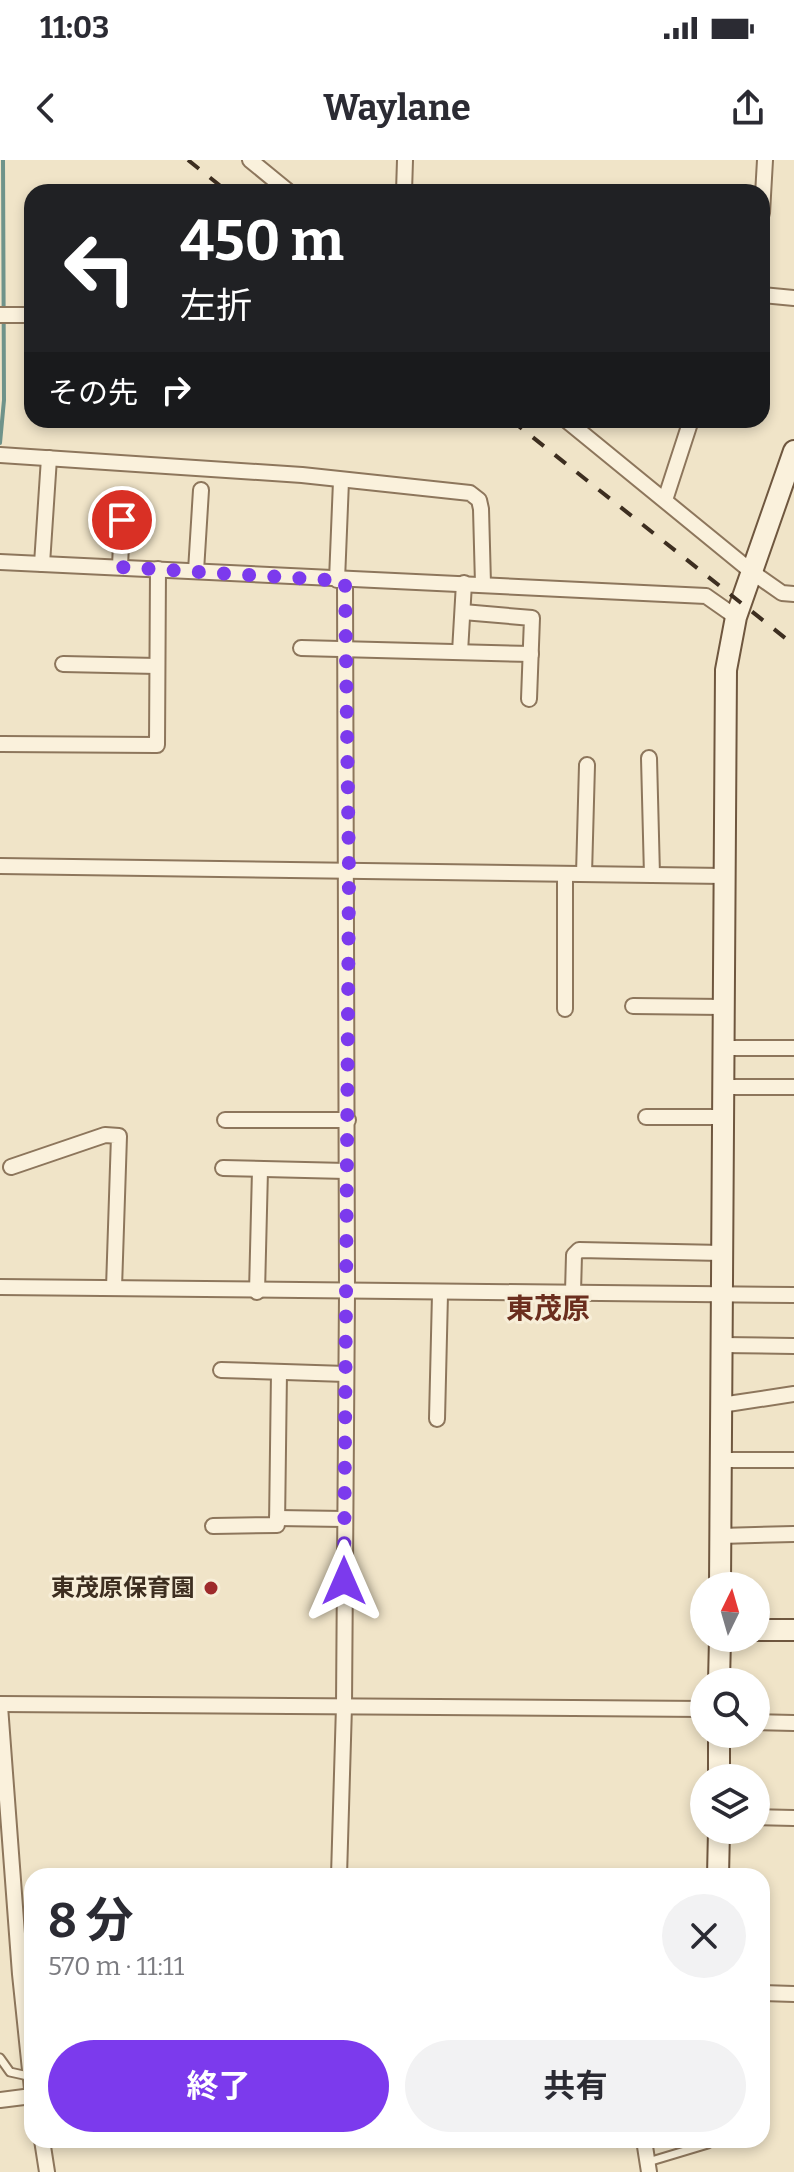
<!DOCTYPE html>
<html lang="ja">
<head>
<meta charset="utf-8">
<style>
  body { margin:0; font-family:Bitter,"Noto Sans JP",serif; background:#f2f2f3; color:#2b2b33; height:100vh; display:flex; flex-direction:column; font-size:30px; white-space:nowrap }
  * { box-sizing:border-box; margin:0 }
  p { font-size:26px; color:#7c7c81 }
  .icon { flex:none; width:44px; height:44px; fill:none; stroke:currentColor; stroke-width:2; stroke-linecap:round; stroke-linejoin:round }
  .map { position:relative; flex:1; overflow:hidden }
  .details { position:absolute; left:24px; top:1708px; width:746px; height:280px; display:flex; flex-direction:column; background:#fff; border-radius:24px; box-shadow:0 4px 12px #0003 }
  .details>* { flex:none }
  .top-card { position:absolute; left:24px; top:24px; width:746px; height:244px; border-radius:24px; box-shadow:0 4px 12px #0003; background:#202124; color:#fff; overflow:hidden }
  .needle { width:52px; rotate:5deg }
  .buttons { position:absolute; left:690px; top:1412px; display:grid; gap:16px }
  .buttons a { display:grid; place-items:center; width:80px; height:80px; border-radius:50%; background:#fff; box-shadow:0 4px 12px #0003; font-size:40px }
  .pin { position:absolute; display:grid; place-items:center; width:68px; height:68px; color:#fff; margin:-34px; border:4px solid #fff; border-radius:50%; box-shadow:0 2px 8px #0007 }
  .me { position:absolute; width:88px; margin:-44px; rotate:0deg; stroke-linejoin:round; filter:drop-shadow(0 0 6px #0008) }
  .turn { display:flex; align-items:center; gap:28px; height:168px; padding:0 24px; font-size:36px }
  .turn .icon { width:104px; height:104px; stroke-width:2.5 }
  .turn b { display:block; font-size:56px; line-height:68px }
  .then { display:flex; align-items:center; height:76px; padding:0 24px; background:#0003; gap:16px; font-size:30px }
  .round { display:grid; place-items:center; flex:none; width:84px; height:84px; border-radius:42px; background:#f2f2f3 }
  .head { display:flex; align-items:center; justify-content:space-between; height:136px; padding:0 24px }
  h1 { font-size:48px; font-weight:700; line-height:60px }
  .primary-button { display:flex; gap:16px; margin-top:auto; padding:16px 24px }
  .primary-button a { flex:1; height:92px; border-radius:48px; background:#7c3aed; color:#fff; font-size:32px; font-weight:700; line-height:92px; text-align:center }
  .primary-button a+a { background:#f2f2f3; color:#2b2b33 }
  .status { display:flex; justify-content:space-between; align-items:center; height:56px; padding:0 40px; background:#fff; direction:ltr }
  .status svg { height:22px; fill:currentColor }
  header { display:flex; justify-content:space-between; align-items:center; height:104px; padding:0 24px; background:#fff; font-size:36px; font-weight:700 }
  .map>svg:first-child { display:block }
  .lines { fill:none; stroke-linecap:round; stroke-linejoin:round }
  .stream { stroke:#6f938a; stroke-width:4 }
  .lane-casing { stroke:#8d765c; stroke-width:11 }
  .street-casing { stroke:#8d765c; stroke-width:18 }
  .secondary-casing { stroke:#6f573f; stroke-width:24 }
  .lane { stroke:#faf1dc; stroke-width:7 }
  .street { stroke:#faf1dc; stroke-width:14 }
  .secondary { stroke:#faf1dc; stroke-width:20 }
  .rail { stroke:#3d2e20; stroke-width:4; stroke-dasharray:14 14; stroke-linecap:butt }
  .route { stroke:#7c3aed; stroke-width:14; stroke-dasharray:0 25.2 }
  .poi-dot { fill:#9e2a2b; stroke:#f7eed8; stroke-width:3 }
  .labels { text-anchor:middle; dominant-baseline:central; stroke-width:6; stroke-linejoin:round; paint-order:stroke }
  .poi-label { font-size:24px; font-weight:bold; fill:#3d2e20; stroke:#f7eed8; text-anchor:end }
  .quarter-label { font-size:28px; font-weight:bold; fill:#6b2e1e; stroke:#f7eed8 }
</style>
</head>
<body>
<div class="status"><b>11:03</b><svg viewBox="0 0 49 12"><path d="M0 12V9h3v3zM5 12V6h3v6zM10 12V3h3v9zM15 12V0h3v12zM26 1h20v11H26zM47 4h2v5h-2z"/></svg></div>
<header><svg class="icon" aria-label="back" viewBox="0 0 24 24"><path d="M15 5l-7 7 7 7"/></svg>Waylane<svg class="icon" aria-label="share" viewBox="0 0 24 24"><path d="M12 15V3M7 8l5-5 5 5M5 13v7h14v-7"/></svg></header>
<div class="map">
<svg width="794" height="2012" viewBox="0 0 794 2012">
  <rect width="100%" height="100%" fill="#f0e4c8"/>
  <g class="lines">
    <!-- stream -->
    <polyline class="stream" points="0,283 4,240 3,0"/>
    <defs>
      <g id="lane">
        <polyline points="0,1898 10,1912 28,1916"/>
        <polyline points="648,2002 708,1984"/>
      </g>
      <g id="street">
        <polyline points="250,0 289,32"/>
        <polyline points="404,32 405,0"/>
        <polyline points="762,53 765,0"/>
        <polyline points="762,135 794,138"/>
        <polyline points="0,155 32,155"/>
        <polyline points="566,260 752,412 782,433 794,434"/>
        <polyline points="0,295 302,315 470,333 479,340 481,349 483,424"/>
        <polyline points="665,340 691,260"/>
        <polyline points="0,402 706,436 736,457"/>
        <polyline points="42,404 49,298"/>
        <polyline points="120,407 123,336"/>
        <polyline points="196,411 201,330"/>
        <polyline points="337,420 341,321"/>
        <polyline points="463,452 532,458 529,539"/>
        <polyline points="301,488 531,494"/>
        <polyline points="460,492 464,423"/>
        <polyline points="63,504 157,506"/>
        <polyline points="1,584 157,585 158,409"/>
        <polyline points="649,598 652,715"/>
        <polyline points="0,706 724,716"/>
        <polyline points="565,714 565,849"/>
        <polyline points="584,714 587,605"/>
        <polyline points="633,846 723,847"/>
        <polyline points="723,888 794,888"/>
        <polyline points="723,927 794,927"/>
        <polyline points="646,957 723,957"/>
        <polyline points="225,960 348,960"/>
        <polyline points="11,1007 105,975 119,976 114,1128"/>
        <polyline points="223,1008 346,1011"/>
        <polyline points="0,1127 794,1135"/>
        <polyline points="257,1132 260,1010"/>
        <polyline points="573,1132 574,1095 579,1090 722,1093"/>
        <polyline points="722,1185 794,1186"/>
        <polyline points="221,1210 346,1214"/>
        <polyline points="721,1245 794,1234"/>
        <polyline points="437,1259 440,1134"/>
        <polyline points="721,1300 794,1300"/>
        <polyline points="277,1358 344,1359"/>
        <polyline points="213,1366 277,1365 279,1212"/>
        <polyline points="720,1376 794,1374"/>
        <polyline points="0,1544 704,1549"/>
        <polyline points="0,1546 20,1814 32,1929"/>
        <polyline points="756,1562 794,1563"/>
        <polyline points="756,1657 794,1658"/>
        <polyline points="339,1716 344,1546 347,1133 345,421"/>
        <polyline points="762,1833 794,1834"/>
        <polyline points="0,1940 32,1936"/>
        <polyline points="42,1980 47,2012"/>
        <polyline points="644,1980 649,2012"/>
      </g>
      <g id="secondary">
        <polyline points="720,1426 726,510 736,457 794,291"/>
        <polyline points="756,1470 794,1470"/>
        <polyline points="719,1522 720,1478"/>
        <polyline points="719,1618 719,1574"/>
        <polyline points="718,1716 719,1670"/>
      </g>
    </defs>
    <!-- lane casing -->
    <use href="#lane" class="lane-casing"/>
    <!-- street casing -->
    <use href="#street" class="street-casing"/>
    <!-- secondary casing -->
    <use href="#secondary" class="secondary-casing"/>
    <!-- lane -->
    <use href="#lane" class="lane"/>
    <!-- street -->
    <use href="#street" class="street"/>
    <!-- secondary -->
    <use href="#secondary" class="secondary"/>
    <!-- rail -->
    <g class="rail">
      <polyline points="188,0 228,32"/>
      <polyline points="511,260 794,485"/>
    </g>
  </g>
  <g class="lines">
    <!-- route -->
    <polyline class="route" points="122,360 120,407 345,421 349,712 344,1421"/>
  </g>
  <!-- markers -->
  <circle class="poi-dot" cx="211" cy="1428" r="8"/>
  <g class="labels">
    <!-- poi labels -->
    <g class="poi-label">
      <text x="195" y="1428">東茂原保育園</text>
    </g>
    <!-- quarter labels -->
    <g class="quarter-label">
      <text x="548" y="1148">東茂原</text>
    </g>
  </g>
</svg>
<div class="buttons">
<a><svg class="needle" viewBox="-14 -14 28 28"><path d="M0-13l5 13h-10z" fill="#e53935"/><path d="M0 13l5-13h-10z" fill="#7c7c81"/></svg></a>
<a><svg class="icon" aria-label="search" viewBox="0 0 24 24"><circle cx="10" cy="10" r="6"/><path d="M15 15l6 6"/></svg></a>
<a><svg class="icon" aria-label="layers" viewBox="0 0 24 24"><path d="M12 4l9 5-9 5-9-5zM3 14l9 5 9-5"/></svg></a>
</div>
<div class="pin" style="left:122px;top:360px;background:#d93025"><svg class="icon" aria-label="arrive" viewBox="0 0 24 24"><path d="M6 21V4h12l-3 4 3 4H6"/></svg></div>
<svg class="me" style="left:344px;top:1421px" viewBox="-20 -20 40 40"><path d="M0-17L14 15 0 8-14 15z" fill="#7c3aed" stroke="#fff" stroke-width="4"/></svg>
<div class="top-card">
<div class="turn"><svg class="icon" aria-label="left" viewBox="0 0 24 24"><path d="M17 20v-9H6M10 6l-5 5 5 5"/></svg><div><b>450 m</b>左折</div></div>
<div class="then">その先<svg class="icon" aria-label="right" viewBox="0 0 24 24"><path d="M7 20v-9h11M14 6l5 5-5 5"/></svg></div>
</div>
<section class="details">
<div class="head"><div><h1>8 分</h1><p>570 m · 11:11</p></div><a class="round"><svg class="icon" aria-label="close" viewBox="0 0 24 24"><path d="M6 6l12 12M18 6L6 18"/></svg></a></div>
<div class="primary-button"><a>終了</a><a>共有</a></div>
</section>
</div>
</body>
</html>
